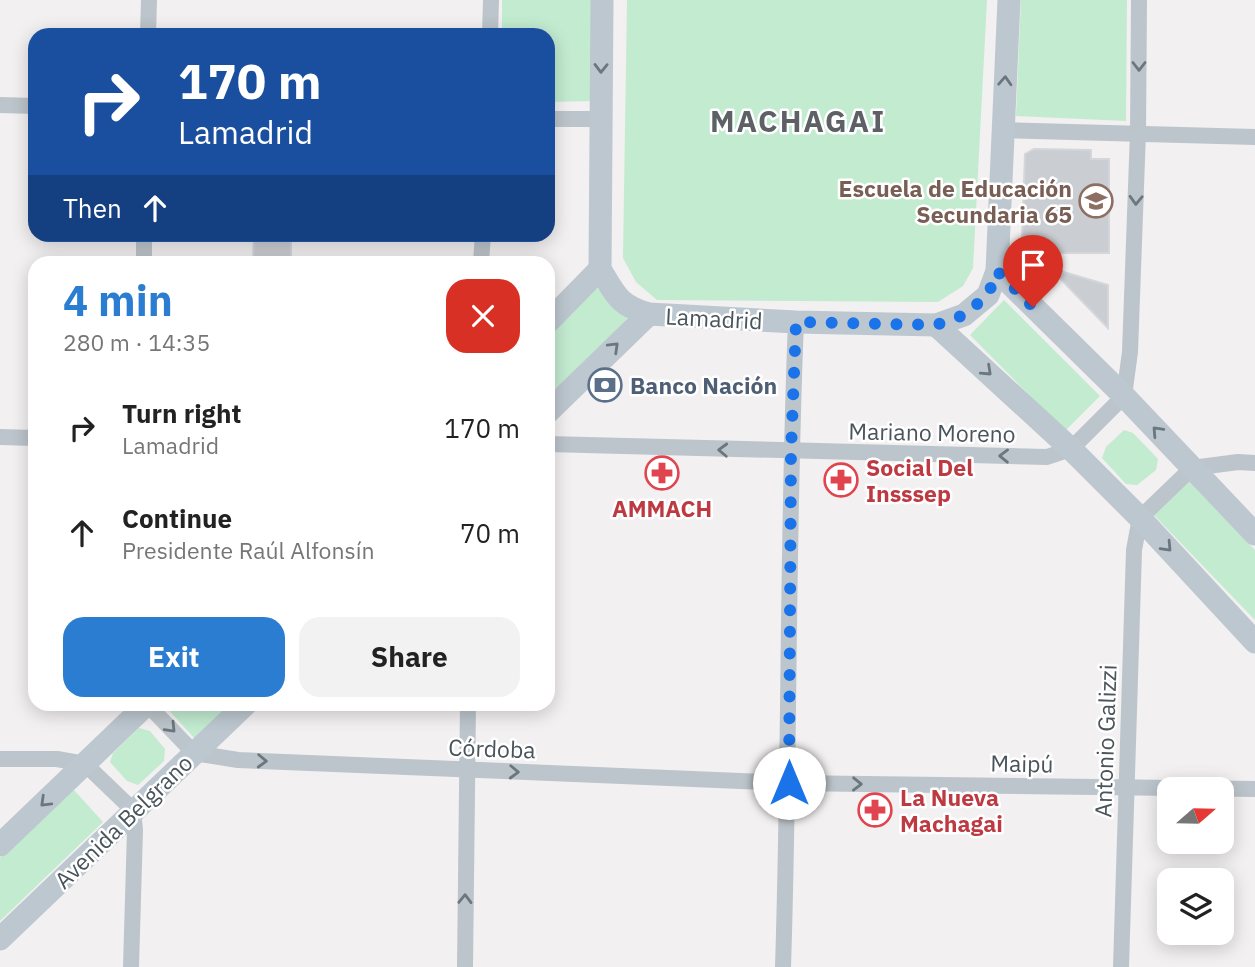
<!DOCTYPE html>
<html lang="en">
<head>
<meta charset="utf-8">
<style>
  body { margin:0; font-family:"IBM Plex Sans",sans-serif; background:#f2f2f2; color:#222; height:100vh; display:flex; flex-direction:column; font-size:26px; white-space:nowrap }
  * { box-sizing:border-box; margin:0 }
  p { font-size:23px; color:#767676 }
  .icon { flex:none; width:38px; height:38px; fill:none; stroke:currentColor; stroke-width:2; stroke-linecap:round; stroke-linejoin:round }
  .map { position:relative; flex:1; overflow:hidden }
  .panel { position:absolute; left:28px; top:256px; width:527px; height:455px; display:flex; flex-direction:column; background:#fff; border-radius:21px; box-shadow:0 4px 18px #0003 }
  .panel>* { flex:none }
  .guide { position:absolute; left:28px; top:28px; width:527px; height:214px; border-radius:21px; box-shadow:0 4px 18px #0003; background:#1a4fa0; color:#fff; overflow:hidden }
  .needle { width:46px; rotate:70deg }
  .controls { position:absolute; left:1157px; top:777px; display:grid; gap:14px }
  .controls a { display:grid; place-items:center; width:77px; height:77px; border-radius:14px; background:#fff; box-shadow:0 4px 18px #0003; font-size:35px }
  .pin { position:absolute; display:grid; place-items:center; width:60px; height:60px; color:#fff; margin:-72px -30px; border-radius:50% 50% 50% 0; rotate:-45deg; box-shadow:0 0 7px #0007 }
  .pin .icon { rotate:45deg }
  .me { position:absolute; width:77px; margin:-38px; rotate:0deg; stroke-linejoin:round; filter:drop-shadow(0 0 5px #0008) }
  .turn { display:flex; align-items:center; gap:24px; height:147px; padding:0 35px; font-size:32px }
  .turn .icon { width:91px; height:91px; stroke-width:2.5 }
  .turn b { display:block; font-size:49px; line-height:60px }
  .then { display:flex; align-items:center; height:66px; padding:0 35px; background:#0003; gap:14px; font-size:26px }
  .round { display:grid; place-items:center; flex:none; width:74px; height:74px; border-radius:21px; background:#f2f2f2 }
  .summary { display:flex; align-items:center; justify-content:space-between; height:119px; padding:0 35px }
  h1 { font-size:42px; font-weight:700; line-height:52px; color:#2a7dd1 }
  .cta { display:flex; gap:14px; margin-top:auto; padding:14px 35px }
  .cta a { flex:1; height:80px; border-radius:21px; background:#2a7dd1; color:#fff; font-size:28px; font-weight:700; line-height:80px; text-align:center }
  .cta a+a { background:#f2f2f2; color:#222 }
  ul { padding:0; list-style:none }
  li { display:flex; align-items:center; gap:21px; height:105px; padding:0 35px }
  li div { flex:1 }
  li b { display:block; font-size:26px }
  li em { font-style:normal }
  .map>svg:first-child { display:block }
  .green { fill:#c2ebd0 }
  .building { fill:#cacdd2; stroke:#d4d6da; stroke-width:2 }
  .lines { fill:none; stroke-linecap:round; stroke-linejoin:round }
  .street { stroke:#bcc5cb; stroke-width:16 }
  .secondary { stroke:#bdc7cf; stroke-width:23 }
  .oneway { stroke:#6c767d }
  .oneway2 { stroke:#6c767e }
  .route { stroke:#1a73e8; stroke-width:12; stroke-dasharray:0 21.6 }
  .labels { text-anchor:middle; dominant-baseline:central; stroke-width:5; stroke-linejoin:round; paint-order:stroke }
  .education-label { font-size:23px; font-weight:bold; fill:#785e54; stroke:#fff; text-anchor:end }
  .street-label { font-size:23px; fill:#49545b; stroke:#fff }
  .service-label { font-size:23px; font-weight:bold; fill:#4e5e75; stroke:#fff; text-anchor:start }
  .health-label { font-size:23px; font-weight:bold; fill:#be3a42; stroke:#fff; text-anchor:start }
  .district-label { font-size:30px; font-weight:bold; letter-spacing:2px; fill:#5d6064; stroke:#fff }
</style>
</head>
<body>
<div class="map">
<svg width="1255" height="967" viewBox="0 0 1255 967">
  <rect width="100%" height="100%" fill="#f2f0f0"/>
  <!-- green -->
  <g class="green">
    <polygon points="502,0 591,0 591,101 548,102 548,35 502,35"/>
    <polygon points="627,0 987,0 973,268 963,286 938,302 657,300 636,282 623,258"/>
    <polygon points="1021,0 1127,0 1126,121 1016,116"/>
    <polygon points="597,288 628,320 548,398 548,336"/>
    <polygon points="1004,300 1100,396 1065,431 970,335"/>
    <polygon points="1124,430 1133,433 1158,459 1156,470 1137,485 1126,484 1102,458 1106,447"/>
    <polygon points="1189,480 1255,550 1255,620 1153,514"/>
    <polygon points="168,704 232,704 195,739 165,706"/>
    <polygon points="139,728 150,731 165,749 164,761 138,785 127,781 110,762 113,753"/>
    <polygon points="73,789 103,822 0,921 0,858"/>
  </g>
  <!-- building -->
  <g class="building">
    <polygon points="1034,149 1091,150 1091,159 1109,159 1109,253 1035,253 1022,239 1025,154"/>
    <polygon points="254,234 291,234 291,262 253,262"/>
    <polygon points="1050,268 1108,285 1108,328"/>
  </g>
  <g class="lines">
    <!-- street -->
    <g class="street">
      <polyline points="148,35 149,0"/>
      <polyline points="490,35 491,0"/>
      <polyline points="0,105 35,106"/>
      <polyline points="548,119 601,119"/>
      <polyline points="1002,130 1255,137"/>
      <polyline points="144,262 144,234"/>
      <polyline points="481,262 483,234"/>
      <polyline points="0,437 35,438"/>
      <polyline points="548,444 1047,457 1071,449 1124,396 1130,352 1138,132 1139,0"/>
      <polyline points="147,704 194,753 238,760 789,783 1255,789"/>
      <polyline points="0,759 57,759 85,764 133,810 135,830 131,967"/>
      <polyline points="465,967 468,704"/>
      <path d="M783 967C790 752 787 537 796 322"/>
      <polyline points="1121,967 1134,550 1140,518 1192,468 1238,462 1255,463"/>
    </g>
    <!-- secondary -->
    <g class="secondary">
      <path d="M602 0 600 269C615 294 619 306 649 314L796 322 936 325 964 315 988 295 997 271 1009 0"/>
      <polyline points="997,271 1124,396 1255,534"/>
      <polyline points="548,322 600,269"/>
      <polyline points="936,325 1071,449 1140,518 1255,642"/>
      <polyline points="548,412 649,314"/>
      <polyline points="0,845 147,704"/>
      <polyline points="0,939 246,704"/>
    </g>
  </g>
  <!-- one-way arrows -->
  <defs><path id="oneway-chevron" d="M-2-3.5L2.5 0L-2 3.5" fill="none" stroke-width="1.6" stroke-linecap="round" stroke-linejoin="round" transform="scale(1.75)"/></defs>
  <g class="oneway">
    <use href="#oneway-chevron" transform="translate(1139 66) rotate(90)"/>
    <use href="#oneway-chevron" transform="translate(1136 200) rotate(92)"/>
    <use href="#oneway-chevron" transform="translate(723 450) rotate(-178)"/>
    <use href="#oneway-chevron" transform="translate(1004 456) rotate(-179)"/>
    <use href="#oneway-chevron" transform="translate(171 728) rotate(46)"/>
    <use href="#oneway-chevron" transform="translate(262 761) rotate(2)"/>
    <use href="#oneway-chevron" transform="translate(514 772) rotate(2)"/>
    <use href="#oneway-chevron" transform="translate(857 784) rotate(1)"/>
    <use href="#oneway-chevron" transform="translate(465 899) rotate(-89)"/>
  </g>
  <g class="oneway2">
    <use href="#oneway-chevron" transform="translate(601 68) rotate(91)"/>
    <use href="#oneway-chevron" transform="translate(1005 81) rotate(-87)"/>
    <use href="#oneway-chevron" transform="translate(614 347) rotate(-44)"/>
    <use href="#oneway-chevron" transform="translate(987 371) rotate(43)"/>
    <use href="#oneway-chevron" transform="translate(1157 431) rotate(-133)"/>
    <use href="#oneway-chevron" transform="translate(1167 547) rotate(47)"/>
    <use href="#oneway-chevron" transform="translate(45 802) rotate(136)"/>
  </g>
  <g class="lines">
    <!-- route -->
    <polyline class="route" points="789,783 791,452 796,322 936,325 964,315 988,295 997,271 1033,307"/>
  </g>
  <!-- icons -->
  <defs>
    <symbol id="school-ring" viewBox="-11 -11 22 22"><circle r="9.5" fill="#fff" stroke="#8d6e63" stroke-width="1.5"/><path d="M0-5L7-2L0 1L-7-2ZM-4 1L0 2.5L4 1V4Q0 6-4 4Z" fill="#8d6e63"/></symbol>
    <symbol id="bank-ring" viewBox="-11 -11 22 22"><circle r="9.5" fill="#fff" stroke="#5c6f8a" stroke-width="1.5"/><path d="M-6-4H6V4H-6ZM0-2.3a2.3 2.3 0 1 0 0 4.6a2.3 2.3 0 1 0 0-4.6Z" fill="#5c6f8a"/></symbol>
    <symbol id="pharmacy-ring" viewBox="-11 -11 22 22"><circle r="9.5" fill="#fff" stroke="#e0444e" stroke-width="1.5"/><path d="M-2-6h4v4h4v4h-4v4h-4v-4h-4v-4h4Z" fill="#e0444e"/></symbol>
  </defs>
  <g fill-rule="evenodd">
    <use href="#school-ring" x="1077" y="182" width="38" height="38"/>
    <use href="#bank-ring" x="586" y="366" width="38" height="38"/>
    <use href="#pharmacy-ring" x="643" y="454" width="38" height="38"/>
    <use href="#pharmacy-ring" x="822" y="461" width="38" height="38"/>
    <use href="#pharmacy-ring" x="856" y="791" width="38" height="38"/>
  </g>
  <g class="labels">
    <!-- education labels -->
    <g class="education-label">
      <text x="1072" y="188">Escuela de Educación<tspan x="1072" dy="26">Secundaria 65</tspan></text>
    </g>
    <!-- street labels -->
    <g class="street-label">
      <text transform="translate(714 318) rotate(3)">Lamadrid</text>
      <text transform="translate(932 432) rotate(1)">Mariano Moreno</text>
      <text transform="translate(1105 741) rotate(-88)">Antonio Galizzi</text>
      <text transform="translate(492 748) rotate(2)">Córdoba</text>
      <text transform="translate(1022 763) rotate(1)">Maipú</text>
      <text transform="translate(123 821) rotate(-44)">Avenida Belgrano</text>
    </g>
    <!-- service labels -->
    <g class="service-label">
      <text x="630" y="385">Banco Nación</text>
    </g>
    <!-- health labels -->
    <g class="health-label">
      <text x="866" y="467">Social Del<tspan x="866" dy="26">Insssep</tspan></text>
      <text x="662" y="508" text-anchor="middle">AMMACH</text>
      <text x="900" y="797">La Nueva<tspan x="900" dy="26">Machagai</tspan></text>
    </g>
    <!-- district labels -->
    <g class="district-label">
      <text x="798" y="120">MACHAGAI</text>
    </g>
  </g>
</svg>
<div class="controls">
<a><svg class="needle" viewBox="-14 -14 28 28"><path d="M0-13l5 13h-10z" fill="#e53935"/><path d="M0 13l5-13h-10z" fill="#767676"/></svg></a>
<a><svg class="icon" aria-label="layers" viewBox="0 0 24 24"><path d="M12 4l9 5-9 5-9-5zM3 14l9 5 9-5"/></svg></a>
</div>
<div class="pin" style="left:1033px;top:307px;background:#d93025"><svg class="icon" aria-label="arrive" viewBox="0 0 24 24"><path d="M6 21V4h12l-3 4 3 4H6"/></svg></div>
<svg class="me" style="left:789px;top:783px" viewBox="-20 -20 40 40"><circle r="19" fill="#fff"/><path d="M0-13L10 11 0 6-10 11z" fill="#1a73e8"/></svg>
<div class="guide">
<div class="turn"><svg class="icon" aria-label="right" viewBox="0 0 24 24"><path d="M7 20v-9h11M14 6l5 5-5 5"/></svg><div><b>170 m</b>Lamadrid</div></div>
<div class="then">Then<svg class="icon" aria-label="ahead" viewBox="0 0 24 24"><path d="M12 20V5M6 11l6-6 6 6"/></svg></div>
</div>
<section class="panel">
<div class="summary"><div><h1>4 min</h1><p>280 m · 14:35</p></div><a class="round" style="background:#d93025;color:#fff"><svg class="icon" aria-label="close" viewBox="0 0 24 24"><path d="M6 6l12 12M18 6L6 18"/></svg></a></div>
<ul>
<li><svg class="icon" aria-label="right" viewBox="0 0 24 24"><path d="M7 20v-9h11M14 6l5 5-5 5"/></svg><div><b>Turn right</b><p>Lamadrid</p></div><em>170 m</em></li>
<li><svg class="icon" aria-label="ahead" viewBox="0 0 24 24"><path d="M12 20V5M6 11l6-6 6 6"/></svg><div><b>Continue</b><p>Presidente Raúl Alfonsín</p></div><em>70 m</em></li>
</ul>
<div class="cta"><a>Exit</a><a>Share</a></div>
</section>
</div>
</body>
</html>
